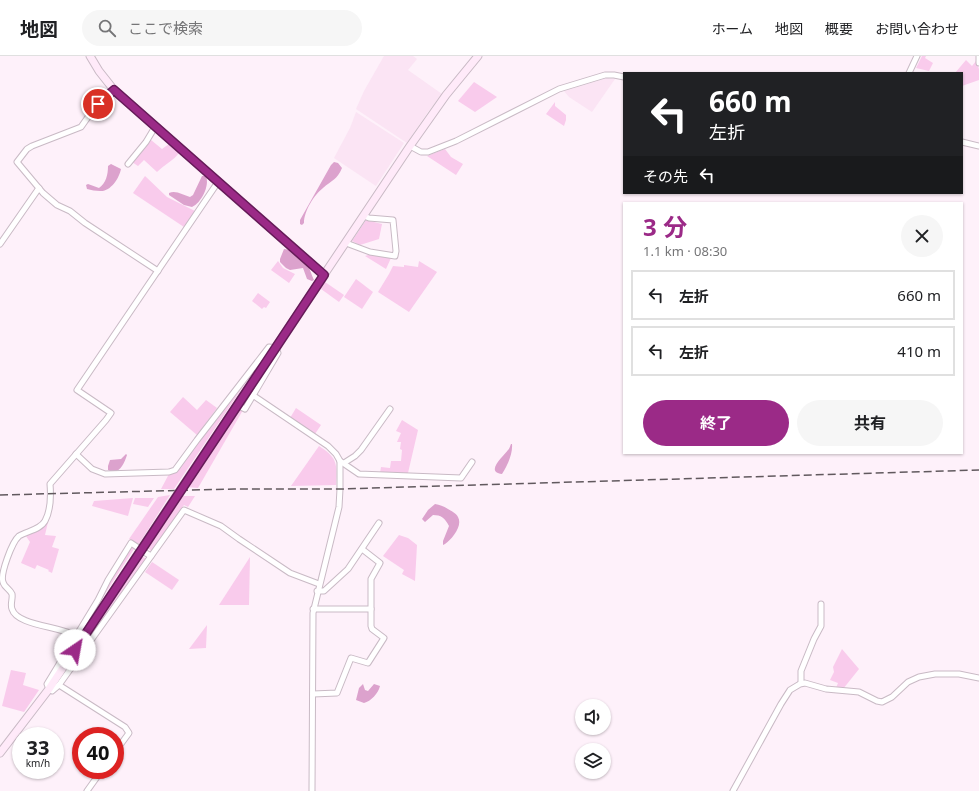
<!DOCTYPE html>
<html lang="ja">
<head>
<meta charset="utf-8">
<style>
  body { margin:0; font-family:"Noto Sans","Noto Sans JP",sans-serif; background:#f6f6f6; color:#202124; height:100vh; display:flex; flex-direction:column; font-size:15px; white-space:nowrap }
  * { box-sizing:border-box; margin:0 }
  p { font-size:13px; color:#757577 }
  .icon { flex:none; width:22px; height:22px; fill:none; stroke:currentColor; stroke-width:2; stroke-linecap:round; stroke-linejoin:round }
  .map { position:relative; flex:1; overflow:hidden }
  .drawer { position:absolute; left:623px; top:146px; width:340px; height:252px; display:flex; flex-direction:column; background:#fff; border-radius:0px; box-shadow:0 1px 3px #0004 }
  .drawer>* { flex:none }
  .banner { position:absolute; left:623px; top:16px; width:340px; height:122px; border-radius:0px; box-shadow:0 1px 3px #0004; background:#202124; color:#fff; overflow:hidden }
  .buttons { position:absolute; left:575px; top:643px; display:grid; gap:8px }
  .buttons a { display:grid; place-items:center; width:36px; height:36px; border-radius:50%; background:#fff; box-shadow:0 1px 3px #0004; font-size:20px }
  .speed { position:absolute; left:12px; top:671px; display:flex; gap:8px; font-size:20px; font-weight:700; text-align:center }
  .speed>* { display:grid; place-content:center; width:52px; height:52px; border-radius:50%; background:#fff; box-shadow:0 1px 3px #0004; line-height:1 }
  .speed small { font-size:10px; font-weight:400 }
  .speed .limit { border:6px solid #d22; background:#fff; color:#111 }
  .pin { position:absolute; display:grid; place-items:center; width:34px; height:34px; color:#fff; margin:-17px; border:2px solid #fff; border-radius:50%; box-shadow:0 1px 4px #0007 }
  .me { position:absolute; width:44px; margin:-22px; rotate:33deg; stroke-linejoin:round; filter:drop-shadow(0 0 3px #0008) }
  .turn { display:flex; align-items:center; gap:14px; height:84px; padding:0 20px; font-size:18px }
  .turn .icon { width:52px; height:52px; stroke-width:2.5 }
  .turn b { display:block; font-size:28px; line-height:34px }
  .then { display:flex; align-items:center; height:38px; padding:0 20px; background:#0003; gap:8px; font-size:15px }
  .round { display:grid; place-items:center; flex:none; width:42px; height:42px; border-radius:21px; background:#f6f6f6 }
  .overview { display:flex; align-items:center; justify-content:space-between; height:68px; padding:0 20px }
  h1 { font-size:24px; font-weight:700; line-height:30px; color:#9b2a87 }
  .button { display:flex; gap:8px; margin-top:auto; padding:8px 20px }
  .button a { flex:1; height:46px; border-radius:24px; background:#9b2a87; color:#fff; font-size:16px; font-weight:700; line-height:46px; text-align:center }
  .button a+a { background:#f6f6f6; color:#202124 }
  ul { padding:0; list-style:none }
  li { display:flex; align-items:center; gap:12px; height:50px; margin:0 8px 6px; padding:0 12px; border:2px solid #e0e0e0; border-radius:0px }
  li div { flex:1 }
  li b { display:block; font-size:15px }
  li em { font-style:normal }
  header { display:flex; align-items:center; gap:24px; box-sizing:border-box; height:56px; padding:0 20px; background:#fff; border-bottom:1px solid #e0e0e0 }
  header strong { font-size:19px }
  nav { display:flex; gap:22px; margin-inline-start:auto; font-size:14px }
  .search { width:280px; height:36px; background:#f6f6f6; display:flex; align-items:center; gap:10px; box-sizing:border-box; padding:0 14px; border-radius:22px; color:#757577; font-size:15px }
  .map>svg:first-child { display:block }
  .built { fill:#fbe4f4 }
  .green { fill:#f9cbec }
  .forest { fill:#dca2cd }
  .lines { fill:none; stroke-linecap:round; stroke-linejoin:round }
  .street-casing { stroke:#c9bac5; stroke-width:7 }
  .secondary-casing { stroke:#c9bac5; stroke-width:9 }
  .street { stroke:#fff; stroke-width:5 }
  .secondary { stroke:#ffeaf9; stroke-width:7 }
  .rail { stroke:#61595e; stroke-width:1.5; stroke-dasharray:8 4; stroke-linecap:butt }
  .secondary-bridge-casing { stroke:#c9bac5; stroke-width:9; stroke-linecap:butt }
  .secondary-bridge { stroke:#ffeaf9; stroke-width:7 }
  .route-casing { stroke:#651b58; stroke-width:10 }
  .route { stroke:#9b2a87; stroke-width:7 }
</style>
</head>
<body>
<header>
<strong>地図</strong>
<div class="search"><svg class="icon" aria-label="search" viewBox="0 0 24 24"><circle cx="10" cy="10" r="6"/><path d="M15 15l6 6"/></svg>ここで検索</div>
<nav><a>ホーム</a><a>地図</a><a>概要</a><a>お問い合わせ</a></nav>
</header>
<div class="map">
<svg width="979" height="735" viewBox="0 0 979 735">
  <rect width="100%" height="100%" fill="#fef1fa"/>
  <!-- built -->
  <g class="built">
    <polygon points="384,0 413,0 417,3 408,14 442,38 428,56 407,87 356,53 364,35"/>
    <polygon points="607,22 615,23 592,56 569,41 564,35"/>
    <polygon points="356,56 404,87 376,130 334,102 350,72"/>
  </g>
  <!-- green -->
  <g class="green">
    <polygon points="922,0 926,0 925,2 933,7 929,15 916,12"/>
    <polygon points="966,4 972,10 976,5 979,13 979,24 962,30 962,17 955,17"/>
    <polygon points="474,26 497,41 475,56 458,45"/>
    <polygon points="555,46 555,50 566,59 566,64 564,70 546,58"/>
    <path d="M151 84 162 93 169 88 179 97C174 104 164 109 157 116L144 104 138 110 132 106 145 92Z"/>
    <polygon points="445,93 451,101 463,108 456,119 427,100"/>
    <polygon points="145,120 167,141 195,155 184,171 133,137"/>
    <polygon points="366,164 382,168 379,183 360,189 352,185"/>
    <polygon points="371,198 391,202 386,213 365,200"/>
    <polygon points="278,205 283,212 295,218 289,227 271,214"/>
    <polygon points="419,205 437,216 409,256 378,236 389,218 393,210 404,211 404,209 418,211"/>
    <polygon points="356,223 373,236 362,253 344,241"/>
    <polygon points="325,226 344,239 339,246 321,233"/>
    <polygon points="258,237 270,246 266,252 264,251 262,253 252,245"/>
    <polygon points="274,298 245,351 240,348"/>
    <polygon points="262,303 174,433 161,433 169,418 197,386"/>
    <polygon points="183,341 197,354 206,344 217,352 197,379 170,356"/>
    <polygon points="239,351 243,354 198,432 186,431"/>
    <polygon points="296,352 321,369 315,378 290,362"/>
    <polygon points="402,364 418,374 408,417 380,417 381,411 390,412 391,405 401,405 402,394 400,393 401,386 397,386 401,377 396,375"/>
    <path d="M319 390C338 402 337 408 336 429L291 430Z"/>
    <polygon points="170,439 139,488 129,483 158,441"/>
    <polygon points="181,440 195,440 188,451 184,449 152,496 147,491"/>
    <polygon points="133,442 128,460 92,450 94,445"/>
    <polygon points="135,442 154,442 148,451 133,448"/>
    <polygon points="48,466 45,479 56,480 52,491 59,493 52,517 48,515 49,514 37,509 35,513 21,507 30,486 26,480 43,470"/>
    <polygon points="399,479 408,482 417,489 415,525 402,518 404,514 383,500"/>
    <polygon points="131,491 134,493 101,544 110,523"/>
    <polygon points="141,500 147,503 64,617"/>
    <polygon points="250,501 249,549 219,549"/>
    <polygon points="152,506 179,524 172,534 145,516"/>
    <polygon points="207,569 206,592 189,593"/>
    <polygon points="842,593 859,613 843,633 836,632 838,627 830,624 834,616 833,611"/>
    <polygon points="11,614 26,617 23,629 39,634 24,656 2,650"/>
  </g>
  <!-- forest -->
  <g class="forest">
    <path d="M334 106 338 107 342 112C337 124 332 124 323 132 314 139 304 155 304 167L302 169 300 168V164L331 109Z"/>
    <path d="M111 108 121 113C119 123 110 136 100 135 96 135 91 134 87 133L86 129 88 128 99 132C106 127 108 119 108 110Z"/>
    <path d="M202 120H206C210 130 201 147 192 151L184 149 169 139V137C176 134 183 139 190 141L193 139Z"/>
    <path d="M284 193C292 193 303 203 308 209 309 211 312 220 314 224L312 225 307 223 303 212 290 214 286 212 280 206V203Z"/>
    <path d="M511 388H512C513 398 507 410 502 418 484 416 505 399 508 394 510 392 510 390 511 388Z"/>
    <path d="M126 398 127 399C124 408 119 420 108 414V410L110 404 121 403Z"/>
    <path d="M435 448C440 449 443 450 448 453 451 455 456 457 458 461 463 470 452 483 445 488L443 489V485L449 470C445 462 441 459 433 459L425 466 422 463 428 454Z"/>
    <path d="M363 628 365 634 368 635 374 628 380 630C378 638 371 645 364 647L356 644 359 632Z"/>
  </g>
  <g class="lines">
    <defs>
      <g id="street">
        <polyline points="979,0 979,7"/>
        <polyline points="909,17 917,0"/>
        <polyline points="114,34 100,44 81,71 32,90 27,93 17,106 43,137 57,149 70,155 85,167 158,215"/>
        <polyline points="962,86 979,90"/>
        <polyline points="410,90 421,96 428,96 456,85 559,33 605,19 614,19 624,21"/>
        <polyline points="128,108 146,86 155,71"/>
        <polyline points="346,187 370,196 395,200 396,195 393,164 369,162 364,160"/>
        <polyline points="0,188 39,132"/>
        <polyline points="254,340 328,390 336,398 340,405 340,433 339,451 313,557 312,735"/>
        <polyline points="76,398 92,413 105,418 169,416 175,414 197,384 269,291 276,292 278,297 245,353 241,351"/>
        <polyline points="340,405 359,418 461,422 472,406"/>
        <polyline points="344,407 355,400 361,394 390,353"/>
        <polyline points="137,491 131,487 108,524 98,544 47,628 49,633 52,635 59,629 184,454 221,470 239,483 290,517 319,528"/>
        <polyline points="144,496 151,500"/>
        <polyline points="317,535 324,535 348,513 379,467"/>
        <polyline points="313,553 371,553"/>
        <path d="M76 580C61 570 17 570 12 553 10 548 13 543 12 538 10 533 4 531 3 526 0 518 12 486 19 480 27 475 40 474 45 465 51 454 51 440 50 428L106 364 111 357 77 334 218 126"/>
        <polyline points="801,627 801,615 814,583 821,570 821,548"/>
        <polyline points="59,629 125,671 129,677 115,696"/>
        <polyline points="313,638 337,637 351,602 368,607 384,582 372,573 371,570 371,523 380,507 362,493"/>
        <polyline points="87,735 102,714"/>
        <polyline points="733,735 781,648 790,634 800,628 805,627 826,633 859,636 877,645 882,646 892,641 908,626 919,621 935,618 959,618 979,622"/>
      </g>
      <g id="secondary">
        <polyline points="90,0 99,15 114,34 324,219"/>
        <polyline points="191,418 410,90 446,39 478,0"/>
        <polyline points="0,697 49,633 169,451"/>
      </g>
    </defs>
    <!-- street casing -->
    <use href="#street" class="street-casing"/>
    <!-- secondary casing -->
    <use href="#secondary" class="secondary-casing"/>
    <!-- street -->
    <use href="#street" class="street"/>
    <!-- secondary -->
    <use href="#secondary" class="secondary"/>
    <!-- rail -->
    <polyline class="rail" points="0,439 234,433 340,433 979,414"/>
    <defs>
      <polyline id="secondary-bridge" points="169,451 191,418"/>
    </defs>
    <!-- secondary-bridge casing -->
    <use href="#secondary-bridge" class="secondary-bridge-casing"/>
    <!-- secondary-bridge -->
    <use href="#secondary-bridge" class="secondary-bridge"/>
  </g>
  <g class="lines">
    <defs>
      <polyline id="route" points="75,594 324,219 114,34 98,48"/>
    </defs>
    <!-- route casing -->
    <use href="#route" class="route-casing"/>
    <!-- route -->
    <use href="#route" class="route"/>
  </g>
</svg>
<div class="buttons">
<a><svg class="icon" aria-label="sound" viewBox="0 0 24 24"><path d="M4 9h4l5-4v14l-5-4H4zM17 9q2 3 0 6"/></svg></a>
<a><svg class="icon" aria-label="layers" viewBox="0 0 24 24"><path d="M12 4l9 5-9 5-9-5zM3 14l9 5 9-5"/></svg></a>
</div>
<div class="speed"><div>33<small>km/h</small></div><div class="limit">40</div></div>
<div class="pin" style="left:98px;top:48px;background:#d93025"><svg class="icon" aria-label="arrive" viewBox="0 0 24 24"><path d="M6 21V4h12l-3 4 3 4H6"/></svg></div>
<svg class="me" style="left:75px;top:594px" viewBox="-20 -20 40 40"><circle r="19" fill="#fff"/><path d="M0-13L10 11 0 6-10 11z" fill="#9b2a87"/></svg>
<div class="banner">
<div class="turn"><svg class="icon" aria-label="left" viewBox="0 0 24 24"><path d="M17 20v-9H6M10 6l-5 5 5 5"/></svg><div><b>660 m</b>左折</div></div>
<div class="then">その先<svg class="icon" aria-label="left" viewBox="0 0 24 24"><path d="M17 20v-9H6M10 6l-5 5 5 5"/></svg></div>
</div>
<section class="drawer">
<div class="overview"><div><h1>3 分</h1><p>1.1 km · 08:30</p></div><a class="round"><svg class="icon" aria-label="close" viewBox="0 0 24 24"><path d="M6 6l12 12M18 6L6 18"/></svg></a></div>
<ul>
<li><svg class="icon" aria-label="left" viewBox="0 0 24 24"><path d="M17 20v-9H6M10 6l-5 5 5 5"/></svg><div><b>左折</b></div><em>660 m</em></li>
<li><svg class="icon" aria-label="left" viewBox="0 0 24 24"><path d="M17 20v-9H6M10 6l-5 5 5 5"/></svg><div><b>左折</b></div><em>410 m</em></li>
</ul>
<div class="button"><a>終了</a><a>共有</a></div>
</section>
</div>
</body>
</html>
